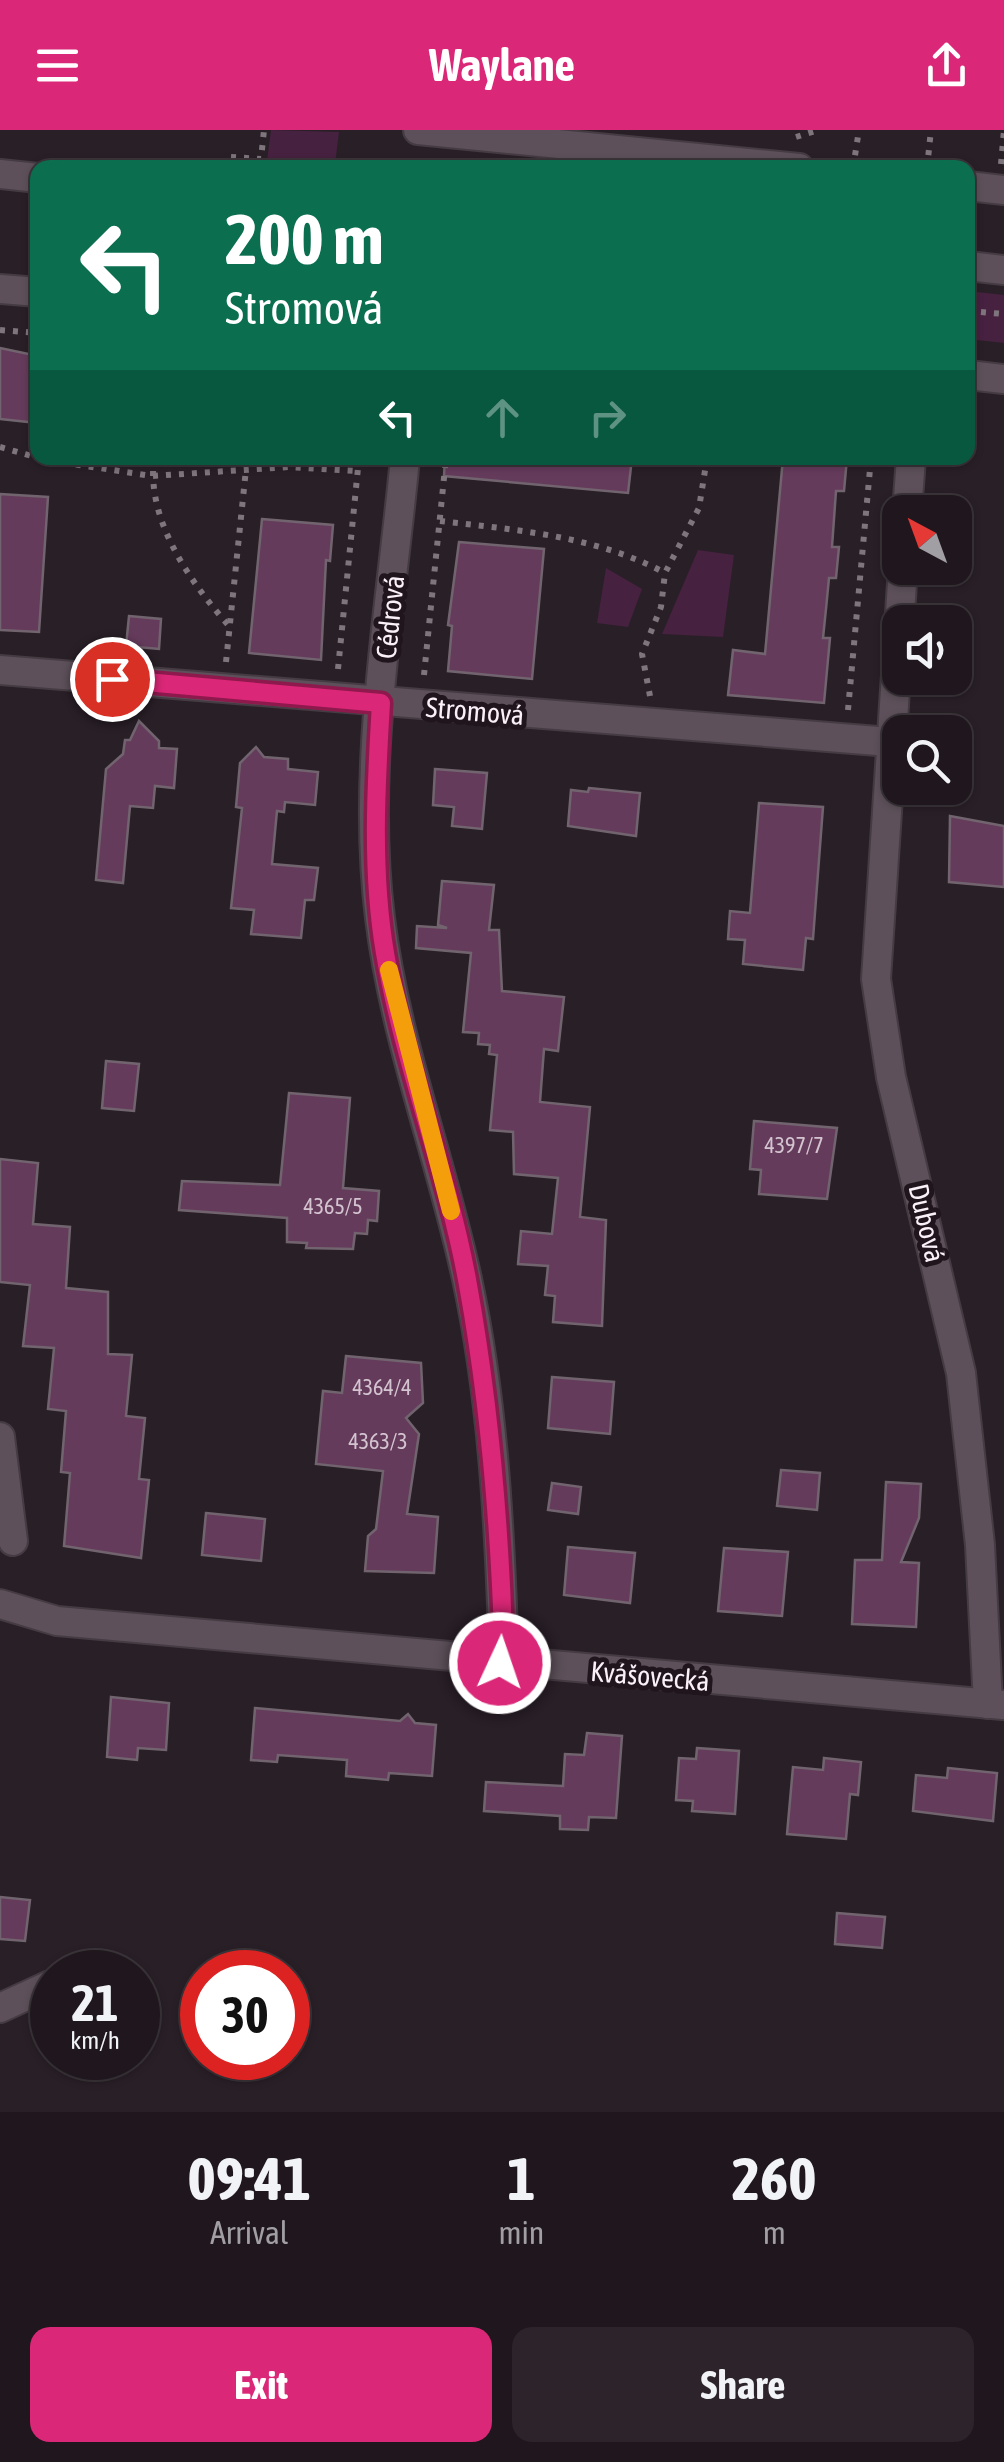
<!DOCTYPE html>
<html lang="en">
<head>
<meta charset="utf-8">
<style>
  body { margin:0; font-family:"Asap Condensed",sans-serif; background:#2c242a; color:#f1f3f6; height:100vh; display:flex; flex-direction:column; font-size:38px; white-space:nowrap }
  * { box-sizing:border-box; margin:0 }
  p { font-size:32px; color:#a19fa4 }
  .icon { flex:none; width:55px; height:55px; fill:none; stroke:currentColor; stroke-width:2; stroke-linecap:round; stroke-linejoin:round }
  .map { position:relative; height:1982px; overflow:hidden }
  .details { display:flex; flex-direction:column; background:#1f171d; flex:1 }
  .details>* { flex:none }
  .banner { position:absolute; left:30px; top:30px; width:945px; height:305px; border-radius:20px; box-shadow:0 2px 8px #0004,0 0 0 2px #3c363b; background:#0b6e4f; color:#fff; overflow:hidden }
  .needle { width:65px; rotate:319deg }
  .controls { position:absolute; left:882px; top:365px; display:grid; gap:20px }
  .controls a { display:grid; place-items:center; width:90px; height:90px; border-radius:20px; background:#1f171d; box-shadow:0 2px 8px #0004,0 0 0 2px #3c363b; font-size:50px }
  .speed { position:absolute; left:30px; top:1820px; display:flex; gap:20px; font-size:50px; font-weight:700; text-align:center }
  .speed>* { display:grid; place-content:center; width:130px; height:130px; border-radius:50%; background:#1f171d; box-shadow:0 2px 8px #0004,0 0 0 2px #3c363b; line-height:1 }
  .speed small { font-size:25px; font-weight:400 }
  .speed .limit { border:15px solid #d22; background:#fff; color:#111 }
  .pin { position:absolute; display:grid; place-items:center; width:85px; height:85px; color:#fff; margin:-42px; border:5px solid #fff; border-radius:50%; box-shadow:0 2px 10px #0007 }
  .me { position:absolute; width:110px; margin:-55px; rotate:3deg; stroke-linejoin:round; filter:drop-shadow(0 0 8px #0008) }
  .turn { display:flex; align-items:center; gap:35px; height:210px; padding:0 30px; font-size:45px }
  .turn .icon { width:130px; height:130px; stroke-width:2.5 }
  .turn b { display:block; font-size:70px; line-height:85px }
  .lanes { display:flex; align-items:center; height:95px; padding:0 30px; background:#0003; justify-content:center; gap:50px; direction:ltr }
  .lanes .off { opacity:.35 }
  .eta { display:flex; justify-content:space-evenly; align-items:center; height:170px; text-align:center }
  .eta b { font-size:60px; font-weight:700; line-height:70px }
  .action { display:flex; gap:20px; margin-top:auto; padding:20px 30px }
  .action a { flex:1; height:115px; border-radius:20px; background:#db2777; color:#fff; font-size:40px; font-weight:700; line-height:115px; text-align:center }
  .action a+a { background:#2c242a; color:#f1f3f6 }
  header { display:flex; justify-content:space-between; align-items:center; height:130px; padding:0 30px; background:#db2777; color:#fff; font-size:45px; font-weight:700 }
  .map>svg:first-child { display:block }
  .green { fill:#472140 }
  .building { fill:#653b5c; stroke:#71646e; stroke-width:2.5 }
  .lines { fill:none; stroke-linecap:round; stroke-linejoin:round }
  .minor-casing { stroke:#453b43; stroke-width:32 }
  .path { stroke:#7f757d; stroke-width:6; stroke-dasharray:5 8; stroke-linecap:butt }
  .minor { stroke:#5d505a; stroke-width:28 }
  .route-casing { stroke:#8e194d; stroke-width:25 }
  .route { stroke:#db2777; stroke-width:18 }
  .slow { stroke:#f59e0b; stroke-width:18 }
  .labels { text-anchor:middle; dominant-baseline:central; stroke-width:10; stroke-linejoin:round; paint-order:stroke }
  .number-label { font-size:22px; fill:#d4c4d0 }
  .street-label { font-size:28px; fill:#f9f1f7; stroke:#20151d }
</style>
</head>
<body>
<header><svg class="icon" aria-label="menu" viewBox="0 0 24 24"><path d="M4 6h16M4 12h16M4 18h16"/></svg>Waylane<svg class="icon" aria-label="share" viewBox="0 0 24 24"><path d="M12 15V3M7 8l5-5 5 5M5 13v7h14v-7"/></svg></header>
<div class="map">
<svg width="1004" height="1982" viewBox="0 0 1004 1982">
  <rect width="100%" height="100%" fill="#291f27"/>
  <!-- green -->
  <g class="green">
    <polygon points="271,0 339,2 335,34 377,37 300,37 294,32 267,31"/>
    <polygon points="968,161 1004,165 1004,213 968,209"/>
    <polygon points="698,420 734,425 723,507 662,504"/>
    <polygon points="606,438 642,459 628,497 597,493"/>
  </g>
  <!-- building -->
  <g class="building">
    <polygon points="0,218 38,226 38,293 0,289"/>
    <polygon points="445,328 632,328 628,363 444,346"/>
    <polygon points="783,328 847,328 844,361 836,361 832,417 839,417 836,448 829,448 826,479 823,508 830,508 824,573 728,565 733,520 765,524"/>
    <polygon points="0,364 48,367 39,502 0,500"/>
    <polygon points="262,389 333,395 330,431 326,430 321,530 249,523"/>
    <polygon points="459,412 544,419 532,549 448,541 452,496 448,495"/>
    <polygon points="129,486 161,489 159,519 126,516"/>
    <polygon points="139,591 159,611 159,618 177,619 174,658 155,656 153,678 130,676 123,753 96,750 106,639 123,624 125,610 130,610"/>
    <polygon points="256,617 264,627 288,629 288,639 318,642 315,675 285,672 284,682 277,681 272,734 318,738 314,770 305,770 301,808 251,804 254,780 231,778 242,678 236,677 240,633"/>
    <polygon points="435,639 487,643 482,699 452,696 454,677 433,675"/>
    <polygon points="589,658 640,663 636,706 568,696 571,660 588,662"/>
    <polygon points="759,673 823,677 813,809 806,808 803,840 743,834 745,810 728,809 730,781 750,783"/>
    <polygon points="950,686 1004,696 1004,757 949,752"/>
    <polygon points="442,751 494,755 489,800 499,800 502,861 564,867 558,921 544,919 540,972 590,977 580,1087 606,1090 602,1196 553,1192 555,1166 545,1165 548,1136 518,1134 521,1101 552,1104 558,1048 514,1044 513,1002 490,1000 497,925 489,924 490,915 478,914 479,903 463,902 471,823 416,818 417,796 447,798 438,795"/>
    <polygon points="106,931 139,934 134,981 102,978"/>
    <polygon points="289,963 350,968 343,1058 379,1061 377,1091 368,1090 367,1104 355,1103 353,1119 306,1118 307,1113 287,1112 287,1088 179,1080 182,1051 280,1055"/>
    <polygon points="754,991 837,998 827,1069 759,1064 761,1040 750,1039"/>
    <polygon points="0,1029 38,1033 33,1094 70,1097 66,1158 108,1162 108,1224 132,1225 126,1286 145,1288 139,1349 149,1350 141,1428 64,1416 70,1343 61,1342 66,1281 48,1279 54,1218 23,1216 30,1155 0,1152"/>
    <polygon points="346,1226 421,1233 423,1273 406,1288 419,1304 407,1384 438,1387 434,1443 365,1441 368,1406 376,1399 383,1341 316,1334 323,1261 342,1263"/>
    <polygon points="552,1247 614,1252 610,1304 548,1298"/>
    <polygon points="781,1340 820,1343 817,1380 777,1376"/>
    <polygon points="886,1352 921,1354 919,1388 901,1432 919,1433 916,1497 852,1494 855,1430 882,1430"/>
    <polygon points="552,1353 581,1357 578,1384 548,1380"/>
    <polygon points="206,1383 265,1389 261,1431 202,1425"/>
    <polygon points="568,1417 635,1423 630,1473 564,1465"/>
    <polygon points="724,1418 788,1422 782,1486 718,1481"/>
    <polygon points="111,1567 169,1573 166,1620 138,1618 137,1630 107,1627"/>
    <polygon points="255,1578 400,1591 408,1584 415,1593 436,1595 432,1646 389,1643 388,1650 346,1646 347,1630 278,1625 277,1632 251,1630"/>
    <polygon points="587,1603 622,1606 616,1688 589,1687 588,1700 560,1699 560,1686 484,1681 486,1652 563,1656 565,1624 584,1625"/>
    <polygon points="697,1618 739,1621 735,1684 692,1681 693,1671 676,1670 679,1628 696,1629"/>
    <polygon points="824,1628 861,1632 858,1665 850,1664 846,1709 787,1704 793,1637 823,1640"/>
    <polygon points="948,1638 997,1643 993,1691 913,1681 916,1645 947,1648"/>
    <polygon points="0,1767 30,1770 25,1811 0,1809"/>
    <polygon points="837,1783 885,1787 882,1818 835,1814"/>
  </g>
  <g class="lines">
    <defs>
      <g id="minor">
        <polyline points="418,0 799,38"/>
        <polyline points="0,44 38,48"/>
        <polyline points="968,56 1004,60"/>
        <polyline points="968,136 1004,140"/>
        <polyline points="0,159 38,162"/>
        <polyline points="968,245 1004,249"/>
        <path d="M405 328C391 478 361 637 380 788 395 911 441 1028 467 1149 492 1265 499 1384 503 1503L499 1533"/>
        <polyline points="907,382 911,328"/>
        <polyline points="903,438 876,849 891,947 961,1243 980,1415 988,1574"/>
        <polyline points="0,540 890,612"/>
        <polyline points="0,1307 13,1411"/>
        <polyline points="0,1474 57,1491 1003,1575"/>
        <polyline points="0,1878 50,1855"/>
      </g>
    </defs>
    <!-- minor casing -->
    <use href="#minor" class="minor-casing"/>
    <!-- path -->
    <g class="path">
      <polyline points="796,7 818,0"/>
      <polyline points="231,27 261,29 264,0"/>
      <polyline points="1001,34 1004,0"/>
      <polyline points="853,38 859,0"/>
      <polyline points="927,38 931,0"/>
      <polyline points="968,181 1004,184"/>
      <polyline points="0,200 38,203"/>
      <polyline points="0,317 46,330 152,346 289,337 357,341"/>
      <path d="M154 328C146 390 190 452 230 497"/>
      <path d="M440 391C517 400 596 406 665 443"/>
      <polyline points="226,532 246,339"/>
      <polyline points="338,539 359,328"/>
      <polyline points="424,545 446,328"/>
      <polyline points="650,566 642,524 661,477 665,443 699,378 707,328"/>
      <polyline points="848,580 871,328"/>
    </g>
    <!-- minor -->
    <use href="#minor" class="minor"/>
  </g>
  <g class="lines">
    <defs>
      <path id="route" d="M112 549 381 573C376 656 371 741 385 823 404 936 448 1043 468 1155 489 1271 499 1386 503 1503L500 1533"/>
    </defs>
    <!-- route casing -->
    <use href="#route" class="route-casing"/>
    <!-- route -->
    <use href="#route" class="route"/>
    <!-- slow -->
    <polyline class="slow" points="389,840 451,1081"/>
  </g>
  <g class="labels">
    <!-- number labels -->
    <g class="number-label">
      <text x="794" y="1015">4397/7</text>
      <text x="333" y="1076">4365/5</text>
      <text x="382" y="1257">4364/4</text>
      <text x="378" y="1311">4363/3</text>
    </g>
    <!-- street labels -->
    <g class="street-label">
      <text transform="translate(390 487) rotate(-84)">Cédrová</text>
      <text transform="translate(475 581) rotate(5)">Stromová</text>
      <text transform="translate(927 1093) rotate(77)">Dubová</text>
      <text transform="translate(650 1546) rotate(5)">Kvášovecká</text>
    </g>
  </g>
</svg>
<div class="controls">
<a><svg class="needle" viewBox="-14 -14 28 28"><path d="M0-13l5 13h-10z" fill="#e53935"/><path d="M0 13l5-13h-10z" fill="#a19fa4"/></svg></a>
<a><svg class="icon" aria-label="sound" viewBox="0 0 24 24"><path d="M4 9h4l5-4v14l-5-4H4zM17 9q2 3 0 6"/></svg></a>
<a><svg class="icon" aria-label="search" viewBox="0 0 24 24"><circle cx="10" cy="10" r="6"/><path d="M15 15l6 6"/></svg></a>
</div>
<div class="speed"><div>21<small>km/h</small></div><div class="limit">30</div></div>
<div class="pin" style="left:112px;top:549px;background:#d93025"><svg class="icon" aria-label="arrive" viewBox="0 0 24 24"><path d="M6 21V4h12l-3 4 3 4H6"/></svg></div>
<svg class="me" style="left:500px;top:1533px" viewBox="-20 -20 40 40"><circle r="17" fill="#db2777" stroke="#fff" stroke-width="3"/><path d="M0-11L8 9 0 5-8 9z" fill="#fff"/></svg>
<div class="banner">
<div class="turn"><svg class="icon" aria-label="left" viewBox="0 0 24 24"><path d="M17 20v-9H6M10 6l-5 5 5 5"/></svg><div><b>200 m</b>Stromová</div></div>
<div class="lanes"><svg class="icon" aria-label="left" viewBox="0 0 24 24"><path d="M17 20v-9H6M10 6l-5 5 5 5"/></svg><svg class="icon off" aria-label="ahead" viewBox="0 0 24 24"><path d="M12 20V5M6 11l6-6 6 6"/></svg><svg class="icon off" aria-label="right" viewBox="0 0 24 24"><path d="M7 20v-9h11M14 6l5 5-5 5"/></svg></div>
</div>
</div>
<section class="details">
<div class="eta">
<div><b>09:41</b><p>Arrival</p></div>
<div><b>1</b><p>min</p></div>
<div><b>260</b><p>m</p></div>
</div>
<div class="action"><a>Exit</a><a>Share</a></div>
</section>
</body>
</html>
